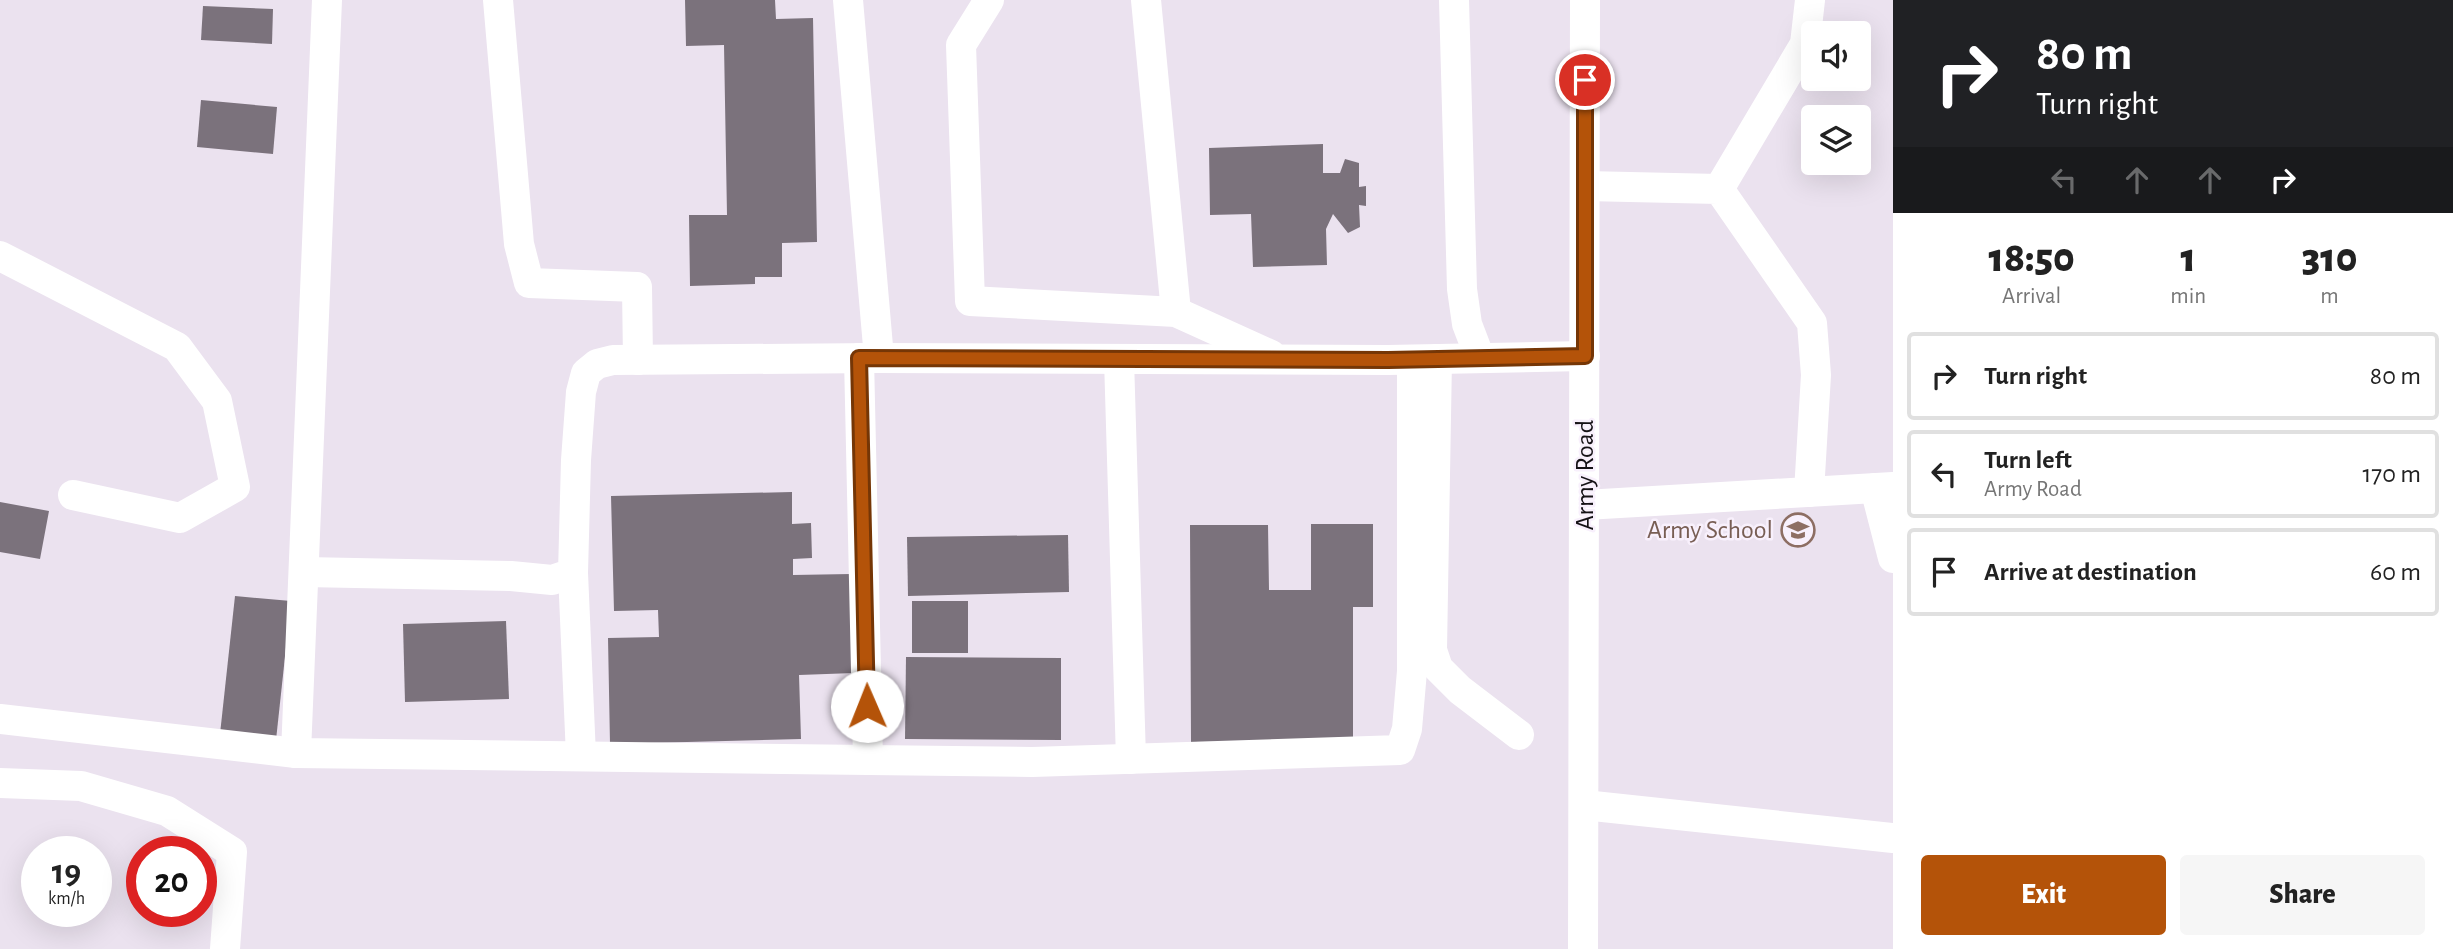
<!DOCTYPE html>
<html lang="en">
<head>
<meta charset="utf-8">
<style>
  body { margin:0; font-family:"Alegreya Sans",sans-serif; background:#f6f6f6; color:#222; height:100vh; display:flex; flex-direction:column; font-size:26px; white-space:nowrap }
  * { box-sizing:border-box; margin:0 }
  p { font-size:23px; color:#767676 }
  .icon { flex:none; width:38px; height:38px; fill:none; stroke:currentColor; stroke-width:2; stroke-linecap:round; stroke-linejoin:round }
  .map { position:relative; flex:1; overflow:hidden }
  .sheet { display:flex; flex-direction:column; background:#fff; width:560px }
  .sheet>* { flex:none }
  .guide { background:#202124; color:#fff; overflow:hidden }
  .tools { position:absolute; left:1801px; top:21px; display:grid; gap:14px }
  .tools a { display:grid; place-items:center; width:70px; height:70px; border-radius:7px; background:#fff; box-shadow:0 7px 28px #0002; font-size:35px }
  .speed { position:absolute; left:21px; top:836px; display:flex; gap:14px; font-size:35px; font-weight:700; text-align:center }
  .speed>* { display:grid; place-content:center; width:91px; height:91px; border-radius:50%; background:#fff; box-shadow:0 7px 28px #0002; line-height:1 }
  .speed small { font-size:18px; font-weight:400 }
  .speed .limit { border:10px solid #d22; background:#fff; color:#111 }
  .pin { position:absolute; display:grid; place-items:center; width:60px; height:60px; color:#fff; margin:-30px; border:4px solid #fff; border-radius:50%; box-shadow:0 2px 7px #0007 }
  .me { position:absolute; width:77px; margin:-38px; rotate:359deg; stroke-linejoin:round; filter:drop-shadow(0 0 5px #0008) }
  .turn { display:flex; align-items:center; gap:24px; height:147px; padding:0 28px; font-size:32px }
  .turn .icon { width:91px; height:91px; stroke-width:2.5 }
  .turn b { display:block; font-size:49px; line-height:60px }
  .lanes { display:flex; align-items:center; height:66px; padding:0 28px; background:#0003; justify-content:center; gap:35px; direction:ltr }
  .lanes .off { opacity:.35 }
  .eta { display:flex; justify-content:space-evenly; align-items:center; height:119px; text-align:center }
  .eta b { font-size:42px; font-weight:800; line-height:49px }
  .button { display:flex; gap:14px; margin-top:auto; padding:14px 28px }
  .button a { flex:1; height:80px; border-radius:7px; background:#b45309; color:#fff; font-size:28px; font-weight:800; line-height:80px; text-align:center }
  .button a+a { background:#f6f6f6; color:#222 }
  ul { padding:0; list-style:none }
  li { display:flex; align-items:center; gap:21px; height:88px; margin:0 14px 10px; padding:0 14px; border:4px solid #e0e0e0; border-radius:7px }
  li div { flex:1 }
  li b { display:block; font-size:26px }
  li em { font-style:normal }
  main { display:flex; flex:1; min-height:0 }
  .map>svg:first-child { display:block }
  .building { fill:#7b727c }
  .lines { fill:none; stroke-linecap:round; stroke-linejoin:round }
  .minor { stroke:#fff; stroke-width:30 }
  .route-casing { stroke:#753606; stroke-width:18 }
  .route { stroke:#b45309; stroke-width:12 }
  .labels { text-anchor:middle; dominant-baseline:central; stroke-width:5; stroke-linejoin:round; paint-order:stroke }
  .street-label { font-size:26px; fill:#151216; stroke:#f8f0fc }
  .education-label { font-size:26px; fill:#785e54; stroke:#f8f0fc; text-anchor:end }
</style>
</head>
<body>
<main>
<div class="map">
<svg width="1893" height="949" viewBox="0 0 1893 949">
  <rect width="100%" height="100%" fill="#ebe2ef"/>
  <!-- building -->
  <g class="building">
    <polygon points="685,0 775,0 776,19 813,18 817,242 782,243 782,277 755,277 755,284 690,286 689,215 727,215 724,45 686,46"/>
    <polygon points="203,6 273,9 272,44 201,40"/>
    <polygon points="201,100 277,107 273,154 197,147"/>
    <polygon points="1323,144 1323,173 1340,173 1345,159 1359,163 1359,187 1366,186 1366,206 1359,205 1360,227 1348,233 1333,214 1326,229 1327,265 1253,267 1251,214 1210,215 1209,148"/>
    <polygon points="792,492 792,524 811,523 812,558 793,559 793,575 851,574 854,673 799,675 801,739 610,744 608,638 659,637 658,610 614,611 611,496"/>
    <polygon points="0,502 49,511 40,559 0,552"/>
    <polygon points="1311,524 1373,524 1373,607 1353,607 1353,741 1191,742 1190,525 1268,525 1269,590 1311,590"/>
    <polygon points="1068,535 1069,592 908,596 907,537"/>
    <polygon points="235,596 291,601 276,740 220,734"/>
    <rect x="912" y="601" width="56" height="52"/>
    <polygon points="506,621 509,699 405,702 403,624"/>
    <polygon points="906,657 1061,658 1061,740 905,739"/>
  </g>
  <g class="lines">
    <!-- minor -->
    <g class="minor">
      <polyline points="327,0 296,753 1032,762 1400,750 1407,729 1412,671 1412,360"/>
      <polyline points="498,0 519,244 529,283 637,287 638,360"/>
      <polyline points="848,0 879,358"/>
      <polyline points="989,0 961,45 970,301 1176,312 1271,355"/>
      <polyline points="1146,0 1176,312"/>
      <polyline points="1454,0 1462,289 1467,324 1480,358"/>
      <polyline points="1585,186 1719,189 1812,323 1816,375 1809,492"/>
      <polyline points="1719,189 1805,44 1810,0"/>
      <polyline points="0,256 177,347 217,401 235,487 180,518 73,495"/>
      <polyline points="859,358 868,760"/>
      <polyline points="1119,359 1131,759"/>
      <polyline points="1437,359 1432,650 1438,668 1460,690 1519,735"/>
      <polyline points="1875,488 1893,558"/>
      <polyline points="1585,505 1893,487"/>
      <polyline points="304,572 511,576 552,580 573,573 576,460 581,392 586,373 597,364 613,360 879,358 1388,360 1585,356"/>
      <polyline points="573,573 581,756"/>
      <polyline points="0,719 296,753"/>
      <polyline points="0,783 81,786 167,811 232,852 225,949"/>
      <polyline points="1584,805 1893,838"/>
      <polyline points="1583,949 1585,0"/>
    </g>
  </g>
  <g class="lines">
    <defs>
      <polyline id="route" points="867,706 859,358 1388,360 1585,356 1585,80"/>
    </defs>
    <!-- route casing -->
    <use href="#route" class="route-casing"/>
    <!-- route -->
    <use href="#route" class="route"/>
  </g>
  <!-- icons -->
  <defs>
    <symbol id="school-ring" viewBox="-11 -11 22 22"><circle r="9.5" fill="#f8f0fc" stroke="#8d6e63" stroke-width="1.5"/><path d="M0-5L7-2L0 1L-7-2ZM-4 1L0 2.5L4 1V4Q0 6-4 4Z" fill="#8d6e63"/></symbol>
  </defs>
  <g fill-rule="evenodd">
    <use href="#school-ring" x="1779" y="511" width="38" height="38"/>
  </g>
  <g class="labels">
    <!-- street labels -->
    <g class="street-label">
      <text transform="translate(1585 475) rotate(-90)">Army Road</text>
    </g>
    <!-- education labels -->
    <g class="education-label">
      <text x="1773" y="530">Army School</text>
    </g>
  </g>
</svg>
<div class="tools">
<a><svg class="icon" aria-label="sound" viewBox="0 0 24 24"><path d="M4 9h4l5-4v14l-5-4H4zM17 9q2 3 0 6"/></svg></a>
<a><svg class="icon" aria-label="layers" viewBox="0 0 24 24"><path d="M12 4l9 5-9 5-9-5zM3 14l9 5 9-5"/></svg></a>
</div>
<div class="speed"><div>19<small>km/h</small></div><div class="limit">20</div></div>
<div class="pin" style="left:1585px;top:80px;background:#d93025"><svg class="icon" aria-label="arrive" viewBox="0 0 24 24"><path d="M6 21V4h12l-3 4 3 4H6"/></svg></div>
<svg class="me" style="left:867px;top:706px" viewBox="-20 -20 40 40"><circle r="19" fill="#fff"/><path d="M0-13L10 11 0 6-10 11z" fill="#b45309"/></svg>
</div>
<section class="sheet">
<div class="guide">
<div class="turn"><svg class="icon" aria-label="right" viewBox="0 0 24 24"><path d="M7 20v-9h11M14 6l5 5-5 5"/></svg><div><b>80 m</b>Turn right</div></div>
<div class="lanes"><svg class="icon off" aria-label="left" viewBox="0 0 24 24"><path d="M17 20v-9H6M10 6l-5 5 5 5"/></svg><svg class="icon off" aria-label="ahead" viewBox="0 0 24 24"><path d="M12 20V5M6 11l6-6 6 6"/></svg><svg class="icon off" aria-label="ahead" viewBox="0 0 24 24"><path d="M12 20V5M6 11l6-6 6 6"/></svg><svg class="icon" aria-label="right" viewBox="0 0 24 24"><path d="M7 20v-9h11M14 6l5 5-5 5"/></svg></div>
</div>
<div class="eta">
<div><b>18:50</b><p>Arrival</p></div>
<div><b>1</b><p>min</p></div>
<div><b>310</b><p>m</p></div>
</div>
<ul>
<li><svg class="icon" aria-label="right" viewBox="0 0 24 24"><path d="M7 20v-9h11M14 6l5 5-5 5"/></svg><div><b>Turn right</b></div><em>80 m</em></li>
<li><svg class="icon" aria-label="left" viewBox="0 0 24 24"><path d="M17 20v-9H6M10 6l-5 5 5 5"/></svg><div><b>Turn left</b><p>Army Road</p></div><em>170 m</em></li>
<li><svg class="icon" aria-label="arrive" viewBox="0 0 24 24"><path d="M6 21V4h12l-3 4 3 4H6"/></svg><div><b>Arrive at destination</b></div><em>60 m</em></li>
</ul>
<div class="button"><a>Exit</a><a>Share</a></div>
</section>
</main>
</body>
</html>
